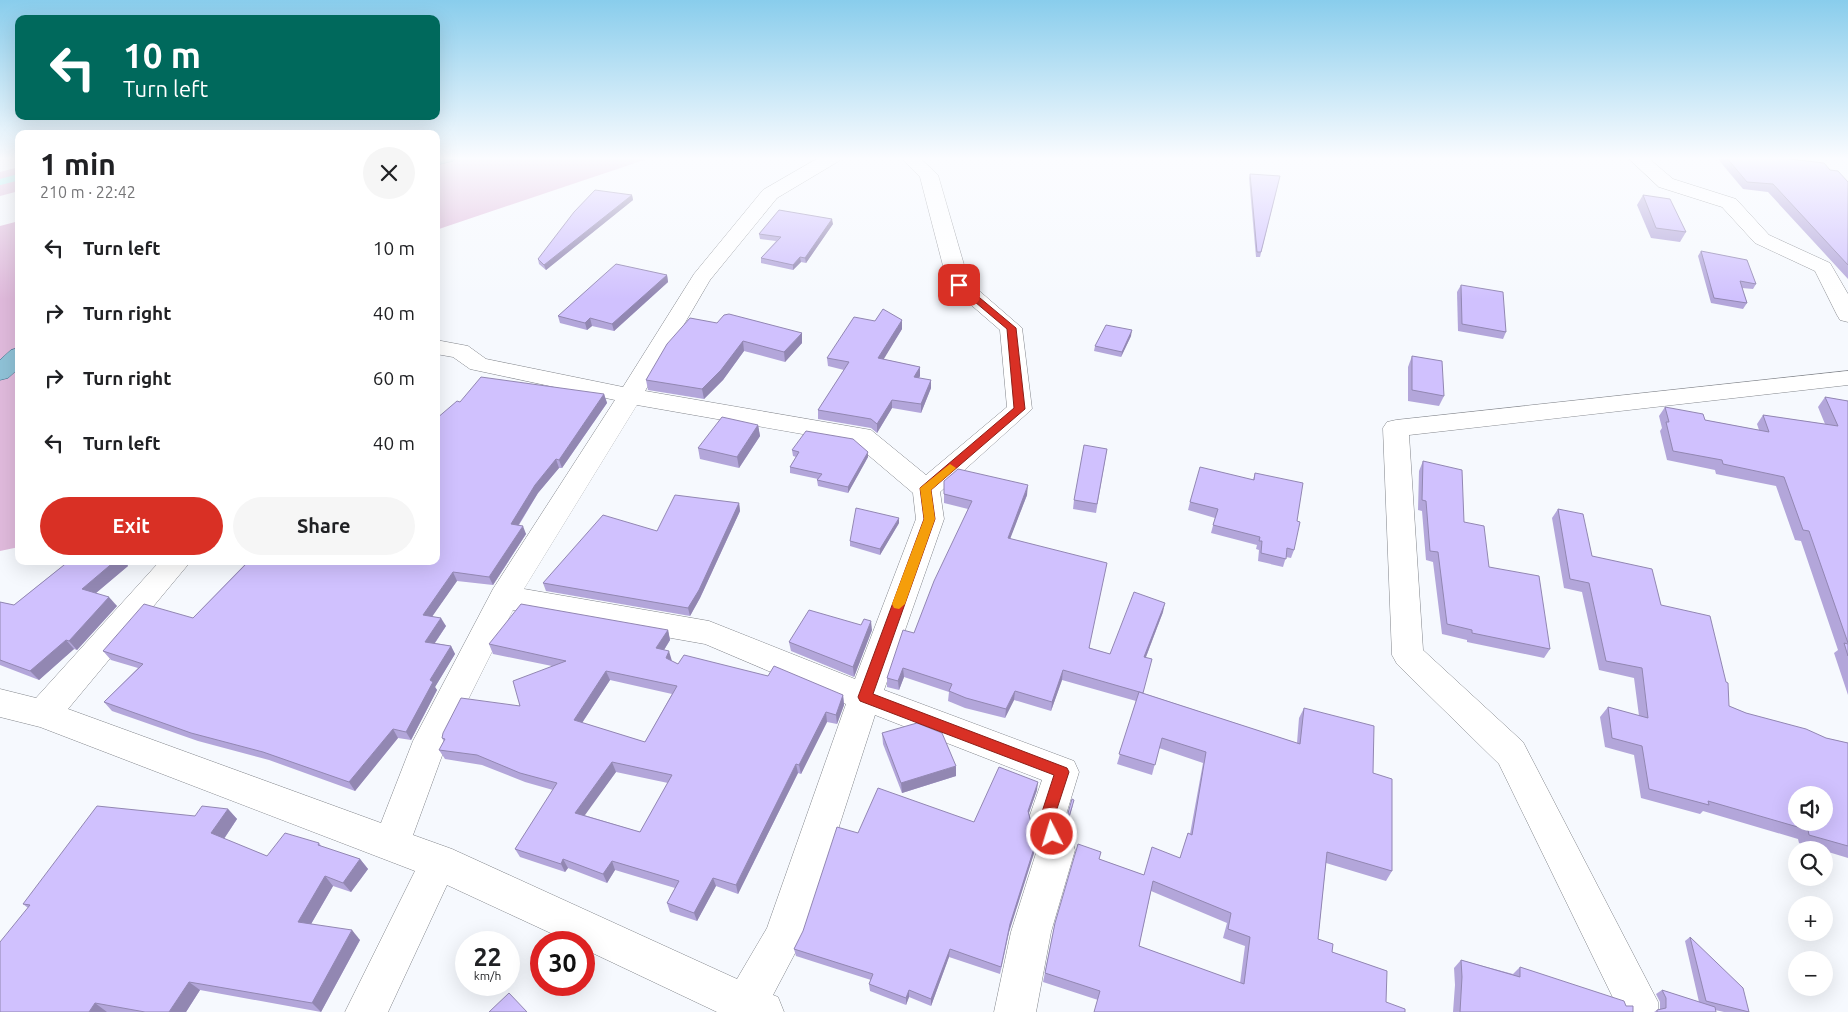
<!DOCTYPE html>
<html lang="en">
<head>
<meta charset="utf-8">
<style>
  body { margin:0; font-family:Ubuntu,sans-serif; background:#f6f6f6; color:#202124; height:100vh; display:flex; flex-direction:column; font-size:19px; white-space:nowrap }
  * { box-sizing:border-box; margin:0 }
  p { font-size:16px; color:#757577 }
  .icon { flex:none; width:28px; height:28px; fill:none; stroke:currentColor; stroke-width:2; stroke-linecap:round; stroke-linejoin:round }
  .map { position:relative; flex:1; overflow:hidden }
  .side { position:absolute; left:15px; top:130px; width:425px; height:435px; display:flex; flex-direction:column; background:#fff; border-radius:10px; box-shadow:0 5px 20px #0002 }
  .side>* { flex:none }
  .top-card { position:absolute; left:15px; top:15px; width:425px; height:105px; border-radius:10px; box-shadow:0 5px 20px #0002; background:#00695c; color:#fff; overflow:hidden }
  .controls { position:absolute; left:1788px; top:786px; display:grid; gap:10px }
  .controls a { display:grid; place-items:center; width:45px; height:45px; border-radius:50%; background:#fff; box-shadow:0 5px 20px #0002; font-size:25px }
  .speed { position:absolute; left:455px; top:931px; display:flex; gap:10px; font-size:25px; font-weight:700; text-align:center }
  .speed>* { display:grid; place-content:center; width:65px; height:65px; border-radius:50%; background:#fff; box-shadow:0 5px 20px #0002; line-height:1 }
  .speed small { font-size:12px; font-weight:400 }
  .speed .limit { border:8px solid #d22; background:#fff; color:#111 }
  .pin { position:absolute; display:grid; place-items:center; width:42px; height:42px; color:#fff; margin:-21px; border-radius:10px; box-shadow:0 2px 8px #0006 }
  .me { position:absolute; width:55px; margin:-28px; rotate:355deg; stroke-linejoin:round; filter:drop-shadow(0 0 4px #0008) }
  .turn { display:flex; align-items:center; gap:18px; height:105px; padding:0 25px; font-size:22px }
  .turn .icon { width:65px; height:65px; stroke-width:2.5 }
  .turn b { display:block; font-size:35px; line-height:42px }
  .round { display:grid; place-items:center; flex:none; width:52px; height:52px; border-radius:26px; background:#f6f6f6 }
  .head { display:flex; align-items:center; justify-content:space-between; height:85px; padding:0 25px }
  h1 { font-size:30px; font-weight:600; line-height:38px }
  .action { display:flex; gap:10px; margin-top:auto; padding:10px 25px }
  .action a { flex:1; height:58px; border-radius:30px; background:#d93025; color:#fff; font-size:20px; font-weight:600; line-height:58px; text-align:center }
  .action a+a { background:#f6f6f6; color:#202124 }
  ul { padding:0; list-style:none }
  li { display:flex; align-items:center; gap:15px; height:65px; padding:0 25px }
  li div { flex:1 }
  li b { display:block; font-size:19px }
  li em { font-style:normal }
  .map>svg:first-child { display:block }
  .green { fill:#e0badc }
  .lines { fill:none; stroke-linecap:round; stroke-linejoin:round }
  .stream { stroke:#9af3f3; stroke-width:6 }
  .minor-casing { stroke:#82858b; stroke-width:1 }
  .major-casing { stroke:#386f88; stroke-width:1 }
  .minor { fill:#fff; fill-rule:evenodd }
  .major { fill:#8fc2d7; fill-rule:evenodd }
  .wall { fill:#b3a6da; fill-rule:evenodd }
  .shaded-wall { fill:#9287b2 }
  .building { fill:#d0c1fe; stroke:#9287b2; fill-rule:evenodd }
  .route { fill:#d93025; stroke:#8d1f18 }
  .slow { fill:#f59e0b }
</style>
</head>
<body>
<div class="map">
<svg width="1848" height="1012" viewBox="0 0 1848 1012">
  <rect width="100%" height="100%" fill="#f6f9fe"/>
  <!-- green -->
  <g class="green">
    <polygon points="436,157 653,157 436,230"/>
    <polygon points="19,167 19,191 0,196 0,172"/>
    <polygon points="19,221 19,547 0,551 0,226"/>
  </g>
  <g class="lines">
    <!-- stream -->
    <polyline class="stream" points="0,182 19,177"/>
    <defs>
      <g id="minor">
        <path d="M820 157H842L839 161 777 198 710 280 645 391 871 430 926 475 1007 407 1000 330 948 285 920 177 900 157H919L938 175 969 282 1022 328 1032 409 940 492 944 519 884 690 1074 761 1079 772 1065 818 1075 850 1051 932 1036 1012H994L1011 932 1037 850 1029 818 1042 780 875 715 803 938 773 995 778 997 784 1012H717L584 949V942H570L447 885 388 1012H345L415 871 40 727 0 717V689L36 698 160 561H191L68 709 381 823 413 741 493 589 615 400 470 369 453 357 436 354V340L468 346 486 359 623 387 694 274 763 190ZM637 405 854 443 913 493 916 519 855 679 709 621 524 589ZM513 610 705 644 846 704 767 928 737 979 452 849 413 835 447 742Z"/>
        <polygon points="1627,157 1647,157 1673,179 1736,199 1769,235 1830,263 1848,294 1848,322 1840,320 1837,315 1815,271 1755,243 1722,207 1659,187"/>
        <polygon points="1848,371 1848,385 1409,435 1423,650 1523,742 1658,1002 1658,1012 1616,1012 1616,1004 1499,764 1397,664 1392,655 1383,428 1387,422 1396,420"/>
      </g>
      <g id="major">
        <polygon points="436,157 456,157 453,161 436,165"/>
        <polygon points="19,348 19,368 8,378 0,380 0,360 11,350"/>
      </g>
    </defs>
    <!-- minor casing -->
    <use href="#minor" class="minor-casing"/>
    <!-- major casing -->
    <use href="#major" class="major-casing"/>
    <!-- minor -->
    <use href="#minor" class="minor"/>
    <!-- major -->
    <use href="#major" class="major"/>
  </g>
  <!-- wall -->
  <g class="wall">
    <polygon points="1718,157 1773,157 1830,170 1848,182 1848,279 1768,192 1743,189 1717,158"/>
    <polygon points="1250,174 1280,176 1260,257 1256,257 1249,178"/>
    <polygon points="632,195 633,200 546,270 539,264 538,259"/>
    <polygon points="1643,195 1686,232 1680,242 1651,238 1637,205"/>
    <polygon points="833,224 806,263 801,262 793,270 761,263 761,258 776,241 760,239 759,234"/>
    <polygon points="1701,251 1756,284 1753,289 1742,288 1747,303 1743,309 1711,303 1698,256"/>
    <polygon points="667,275 668,282 614,331 592,326 587,330 560,323 558,316"/>
    <polygon points="1461,285 1506,332 1503,339 1458,331 1457,292"/>
    <polygon points="690,318 802,343 785,362 744,351 723,380 704,399 648,390 646,380"/>
    <polygon points="875,321 902,329 883,359 920,367 920,376 919,378 931,388 921,413 892,408 877,433 871,428 818,419 818,410 844,370 828,366 827,358"/>
    <polygon points="1131,336 1121,357 1094,351 1095,346"/>
    <polygon points="1412,356 1444,396 1439,406 1408,401 1408,367"/>
    <polygon points="604,394 607,403 562,468 559,468 538,493 519,525 526,534 493,585 457,581 432,616 446,626 435,643 451,646 455,654 435,687 437,690 411,740 398,738 355,791 269,760 198,741 112,711 104,702 138,668 111,660 103,651 193,618 248,561 436,561 437,420 460,402"/>
    <polygon points="1825,397 1848,401 1848,695 1834,653 1838,650 1801,541 1795,540 1776,486 1716,474 1715,470 1667,460 1660,431 1662,428 1659,416 1665,407 1705,420 1759,430 1757,424 1763,415 1825,424 1818,407"/>
    <polygon points="758,425 760,436 739,468 700,459 698,448"/>
    <polygon points="1107,449 1096,513 1073,509 1074,500"/>
    <polygon points="792,450 868,457 848,493 818,486 817,480 818,479 790,473 790,467 796,457 793,456"/>
    <polygon points="1423,461 1464,522 1489,567 1550,649 1544,658 1467,642 1467,640 1442,634 1433,562 1426,560 1422,511 1418,510 1419,471"/>
    <polygon points="1255,473 1294,550 1291,558 1286,557 1283,567 1258,561 1259,550 1256,549 1257,545 1211,533 1215,518 1188,510 1190,502 1253,480"/>
    <path d="M944 481 1027 495 1010 538 1090 648 1110 654 1163 612 1146 657 1143 693 1297 743 1299 718 1304 708 1373 773 1392 871 1386 881 1326 863 1318 939 1332 952 1387 971 1098 1000 1043 982 1055 923 1099 859 1144 875 1180 858 1188 833 1190 834 1203 763 1159 748 1152 775 1117 764 1136 701 1062 680 1051 711 1014 700 1005 718 965 708 948 701 949 692 904 677 899 690 887 687V678L914 633 968 509 944 503ZM1151 891 1227 923 1223 938 1245 946 1240 983 1139 946Z"/>
    <polygon points="739,503 740,511 700,598 690,616 546,591 543,583 657,531"/>
    <polygon points="1558,509 1592,556 1661,605 1729,706 1746,713 1826,738 1848,743 1848,858 1799,843 1798,839 1703,811 1700,814 1641,798 1634,755 1605,747 1600,717 1608,707 1639,716 1634,678 1599,670 1582,592 1564,588 1552,518"/>
    <polygon points="899,523 880,555 850,546 850,541"/>
    <polygon points="69,561 125,561 128,566 96,593 117,606 77,650 74,649 39,680 0,665 0,602 14,605"/>
    <polygon points="861,625 872,630 854,677 791,651 789,642"/>
    <path d="M668 630 670 640 664 650 672 661 678 664 843 695 844 705 837 724 827 722 801 774 798 773 738 894 716 886 697 921 670 912 667 903 675 888 615 870 607 883 568 868 565 872 520 857 515 849 553 790 525 782 482 765 445 759 439 750 444 742 442 738 520 706 552 666 493 654 489 644ZM610 680 672 694 645 742 582 723ZM616 772 668 783 640 832 584 815Z"/>
    <polygon points="882,733 956,776 902,793 883,744"/>
    <polygon points="1037,790 1029,813 1036,842 1035,850 1009,932 1000,974 949,957 931,1006 909,997 906,1005 870,991 869,984 871,980 796,956 794,949 858,833 974,822"/>
    <polygon points="1073,805 1068,822 1067,818 1068,813"/>
    <polygon points="228,809 237,819 224,839 267,856 319,843 322,847 360,859 368,869 351,892 333,886 311,924 360,940 321,1012 200,990 186,1012 0,1012 28,908 23,904"/>
    <polygon points="1690,937 1749,1012 1724,1012 1715,1010 1716,1012 1654,1012 1657,1010 1660,1009 1660,1002 1656,994 1662,990 1699,1002 1685,941"/>
    <polygon points="1461,960 1513,974 1520,967 1626,1006 1633,1012 1453,1012 1455,985 1454,968"/>
  </g>
  <!-- shaded-wall -->
  <g class="shaded-wall">
    <polygon points="632,195 633,200 546,270 544,265"/>
    <polygon points="832,219 833,224 806,263 805,258"/>
    <polygon points="800,257 801,262 793,270 793,265"/>
    <polygon points="667,275 668,282 614,331 612,324"/>
    <polygon points="590,318 592,326 587,330 585,323"/>
    <polygon points="902,320 902,329 879,367 878,358"/>
    <polygon points="1132,330 1131,336 1121,357 1122,352"/>
    <polygon points="802,333 802,343 785,362 784,352"/>
    <polygon points="743,341 744,351 723,380 704,399 702,389"/>
    <polygon points="920,367 920,376 914,386 914,377"/>
    <polygon points="931,380 931,388 921,413 921,404"/>
    <polygon points="604,394 607,403 562,468 559,460"/>
    <polygon points="892,400 892,408 877,433 877,424"/>
    <polygon points="758,425 760,436 739,468 737,457"/>
    <polygon points="868,452 868,457 848,493 848,487"/>
    <polygon points="556,459 559,468 538,493 514,532 511,524 535,485"/>
    <polygon points="1028,485 1027,495 1007,547 1008,538"/>
    <polygon points="739,503 740,511 700,598 690,616 688,608"/>
    <polygon points="899,518 899,523 880,555 880,549"/>
    <polygon points="523,526 526,534 493,585 489,577"/>
    <polygon points="115,561 125,561 128,566 90,598 82,589"/>
    <polygon points="453,572 457,581 427,624 423,615"/>
    <polygon points="109,597 117,606 77,650 69,641"/>
    <polygon points="1165,603 1163,612 1142,667 1144,657"/>
    <polygon points="441,618 446,626 430,650 425,642"/>
    <polygon points="871,621 872,630 854,677 853,667"/>
    <polygon points="668,630 670,640 659,658 656,648"/>
    <polygon points="66,640 74,649 39,680 30,671"/>
    <polygon points="451,646 455,654 435,687 437,690 411,740 406,732 430,680"/>
    <polygon points="669,651 672,661 666,658"/>
    <polygon points="903,668 904,677 899,690 898,681"/>
    <polygon points="1063,670 1062,680 1051,711 1052,702"/>
    <polygon points="606,671 610,680 578,729 574,720"/>
    <polygon points="1015,691 1014,700 1005,718 1006,709"/>
    <polygon points="843,695 844,705 837,724 836,715"/>
    <polygon points="826,712 827,722 801,774 799,765"/>
    <polygon points="393,729 398,738 355,791 349,782"/>
    <polygon points="612,762 616,772 580,822 575,813"/>
    <polygon points="796,764 798,773 738,894 736,885"/>
    <polygon points="956,766 956,776 902,793 901,783"/>
    <polygon points="1038,782 1037,790 1027,818 1028,811"/>
    <polygon points="228,809 237,819 221,843 211,833"/>
    <polygon points="1036,842 1035,850 1009,932 1000,974 1010,924"/>
    <polygon points="360,859 368,869 351,892 343,883"/>
    <polygon points="563,859 568,868 565,872 561,864"/>
    <polygon points="612,861 615,870 607,883 603,874"/>
    <polygon points="325,876 333,886 307,931 298,922"/>
    <polygon points="713,878 716,886 697,921 694,913"/>
    <polygon points="352,930 360,940 321,1012 312,1003"/>
    <polygon points="950,949 949,957 931,1006 931,999"/>
    <polygon points="189,982 200,990 186,1012 169,1012"/>
    <polygon points="909,990 909,997 906,1005 906,998"/>
    <polygon points="95,1003 107,1012 89,1012"/>
  </g>
  <!-- building -->
  <g class="building">
    <polygon points="1726,157 1773,157 1824,163 1830,170 1838,171 1848,182 1848,265 1773,184 1747,182"/>
    <polygon points="1250,174 1280,176 1261,252 1257,252"/>
    <polygon points="595,190 632,195 544,265 538,259 574,212"/>
    <polygon points="1643,195 1670,199 1686,232 1656,228"/>
    <polygon points="779,210 832,219 805,258 800,257 793,265 761,258 781,237 759,234"/>
    <polygon points="1701,251 1747,260 1756,284 1740,281 1747,303 1714,298"/>
    <polygon points="616,264 667,275 612,324 590,318 585,323 558,316"/>
    <polygon points="1461,285 1503,292 1506,332 1462,324"/>
    <polygon points="883,309 902,320 878,358 920,367 914,377 931,380 921,404 892,400 877,424 871,419 818,410 849,362 827,358 854,317 875,321"/>
    <polygon points="729,314 802,333 784,352 743,341 721,370 702,389 646,380 667,344 690,318 717,323 724,315"/>
    <polygon points="1106,325 1132,330 1122,352 1095,346"/>
    <polygon points="1412,356 1442,361 1444,396 1412,390"/>
    <polygon points="481,377 604,394 559,460 556,459 535,485 511,524 523,526 489,577 453,572 423,615 441,618 425,642 451,646 430,680 433,682 406,732 393,729 349,782 263,752 191,733 104,702 143,664 103,651 144,604 193,618 249,561 436,561 436,419 457,401 460,402"/>
    <polygon points="1825,397 1848,401 1848,643 1809,531 1803,530 1784,477 1723,464 1722,460 1673,451 1666,422 1669,422 1665,407 1703,414 1705,420 1769,432 1763,415 1838,426"/>
    <polygon points="722,417 758,425 737,457 698,448"/>
    <polygon points="806,431 853,439 868,452 848,487 817,480 822,474 790,467 799,452 792,450"/>
    <polygon points="1084,445 1107,449 1097,504 1074,500"/>
    <polygon points="1423,461 1462,470 1464,522 1484,526 1489,567 1539,576 1550,649 1472,633 1472,630 1447,624 1438,552 1430,551 1426,501 1422,500"/>
    <polygon points="1200,467 1254,480 1255,473 1303,483 1297,521 1300,522 1294,550 1287,548 1286,559 1261,553 1262,541 1259,541 1260,537 1213,525 1218,509 1190,502"/>
    <polygon points="958,469 1028,485 1008,538 1107,563 1089,648 1110,654 1134,592 1165,603 1144,657 1152,659 1143,693 1063,670 1052,702 1015,691 1006,709 966,698 949,691 952,684 903,668 898,681 887,678 903,630 914,633 934,581 972,501 944,494 944,481"/>
    <polygon points="675,495 739,503 699,590 688,608 543,583 603,515 657,531"/>
    <polygon points="856,508 899,518 880,549 850,541"/>
    <path d="M1558 509 1583 514 1592 556 1652 569 1661 605 1710 616 1726 682 1728 683 1729 706 1746 713 1806 729 1826 738 1848 743V846L1809 835 1808 830 1708 801 1709 805 1649 789 1642 746 1612 738 1608 707 1648 718 1642 668 1606 661 1589 583 1570 579ZM1796 795H1824V822H1796Z"/>
    <polygon points="69,561 115,561 82,589 109,597 69,641 66,640 30,671 0,660 0,602 14,605"/>
    <path d="M521 604 668 630 656 648 669 651 666 658 678 664 684 655 768 676 774 666 843 695 836 715 826 712 799 765 796 764 736 885 713 878 694 913 667 903 679 881 612 861 603 874 563 859 561 864 515 849 557 783 520 773 477 755 439 750 445 739 442 738 443 733 461 698 520 706 513 681 566 661 489 644ZM606 671 677 686 645 742 574 720ZM612 762 672 775 640 832 575 813Z"/>
    <polygon points="809,610 861,625 864,619 871,621 853,667 789,642"/>
    <polygon points="1844,643 1848,644 1848,656"/>
    <path d="M1139 692 1300 744 1304 708 1374 726 1373 773 1392 779V871L1327 852 1318 939 1333 944 1332 952 1387 971 1386 1002 1405 1009V1012H1094L1100 991 1045 973 1055 923 1078 844 1101 852 1099 859 1144 875 1152 847 1180 858 1188 833 1192 835 1206 752 1162 738 1155 765 1119 754ZM1153 881 1231 913 1228 929 1250 937 1244 984 1139 946Z"/>
    <polygon points="917,723 942,733 956,766 901,783 882,733"/>
    <polygon points="999,767 1038,782 1028,811 1036,842 1010,924 1001,967 950,949 931,999 909,990 906,998 869,984 873,974 794,949 803,931 837,827 858,833 878,788 974,822"/>
    <polygon points="1072,799 1074,800 1069,817 1068,813"/>
    <polygon points="97,806 195,816 202,806 228,809 211,833 267,856 285,833 319,843 318,845 360,859 343,883 325,876 298,922 352,930 312,1003 189,982 169,1012 145,1012 95,1003 89,1012 0,1012 0,942 30,905 23,904"/>
    <polygon points="1690,937 1743,988 1749,1012 1706,1001"/>
    <polygon points="1461,960 1520,977 1520,967 1624,1001 1626,1006 1633,1006 1633,1012 1460,1012 1462,977"/>
    <polygon points="1662,990 1715,1007 1716,1012 1657,1012 1657,1010 1666,1008 1666,998"/>
    <polygon points="509,993 527,1012 489,1012"/>
  </g>
  <!-- sky -->
  <linearGradient id="sky" x2="0" y2="1"><stop stop-color="#89cdec"/><stop offset="0.53" stop-color="#fbfcff"/><stop offset="1" stop-color="#fbfcff" stop-opacity="0"/></linearGradient>
  <rect width="1848" height="299" fill="url(#sky)"/>
  <!-- route -->
  <polygon class="route" points="956,283 962,283 1016,328 1025,409 931,490 935,519 873,694 1067,768 1069,772 1054,818 1059,834 1057,839 1052,841 1046,839 1040,818 1054,775 860,701 858,697 924,519 920,488 1014,408 1007,329 956,286"/>
  <!-- slow -->
  <polygon class="slow" points="950,464 956,468 954,470 931,490 935,519 905,604 899,609 894,608 892,604 924,519 920,488"/>
</svg>
<div class="controls">
<a><svg class="icon" aria-label="sound" viewBox="0 0 24 24"><path d="M4 9h4l5-4v14l-5-4H4zM17 9q2 3 0 6"/></svg></a>
<a><svg class="icon" aria-label="search" viewBox="0 0 24 24"><circle cx="10" cy="10" r="6"/><path d="M15 15l6 6"/></svg></a>
<a>+</a>
<a>−</a>
</div>
<div class="speed"><div>22<small>km/h</small></div><div class="limit">30</div></div>
<div class="pin" style="left:959px;top:285px;background:#d93025"><svg class="icon" aria-label="arrive" viewBox="0 0 24 24"><path d="M6 21V4h12l-3 4 3 4H6"/></svg></div>
<svg class="me" style="left:1052px;top:834px" viewBox="-20 -20 40 40"><circle r="17" fill="#d93025" stroke="#fff" stroke-width="3"/><path d="M0-11L8 9 0 5-8 9z" fill="#fff"/></svg>
<div class="top-card">
<div class="turn"><svg class="icon" aria-label="left" viewBox="0 0 24 24"><path d="M17 20v-9H6M10 6l-5 5 5 5"/></svg><div><b>10 m</b>Turn left</div></div>
</div>
<section class="side">
<div class="head"><div><h1>1 min</h1><p>210 m · 22:42</p></div><a class="round"><svg class="icon" aria-label="close" viewBox="0 0 24 24"><path d="M6 6l12 12M18 6L6 18"/></svg></a></div>
<ul>
<li><svg class="icon" aria-label="left" viewBox="0 0 24 24"><path d="M17 20v-9H6M10 6l-5 5 5 5"/></svg><div><b>Turn left</b></div><em>10 m</em></li>
<li><svg class="icon" aria-label="right" viewBox="0 0 24 24"><path d="M7 20v-9h11M14 6l5 5-5 5"/></svg><div><b>Turn right</b></div><em>40 m</em></li>
<li><svg class="icon" aria-label="right" viewBox="0 0 24 24"><path d="M7 20v-9h11M14 6l5 5-5 5"/></svg><div><b>Turn right</b></div><em>60 m</em></li>
<li><svg class="icon" aria-label="left" viewBox="0 0 24 24"><path d="M17 20v-9H6M10 6l-5 5 5 5"/></svg><div><b>Turn left</b></div><em>40 m</em></li>
</ul>
<div class="action"><a>Exit</a><a>Share</a></div>
</section>
</div>
</body>
</html>
